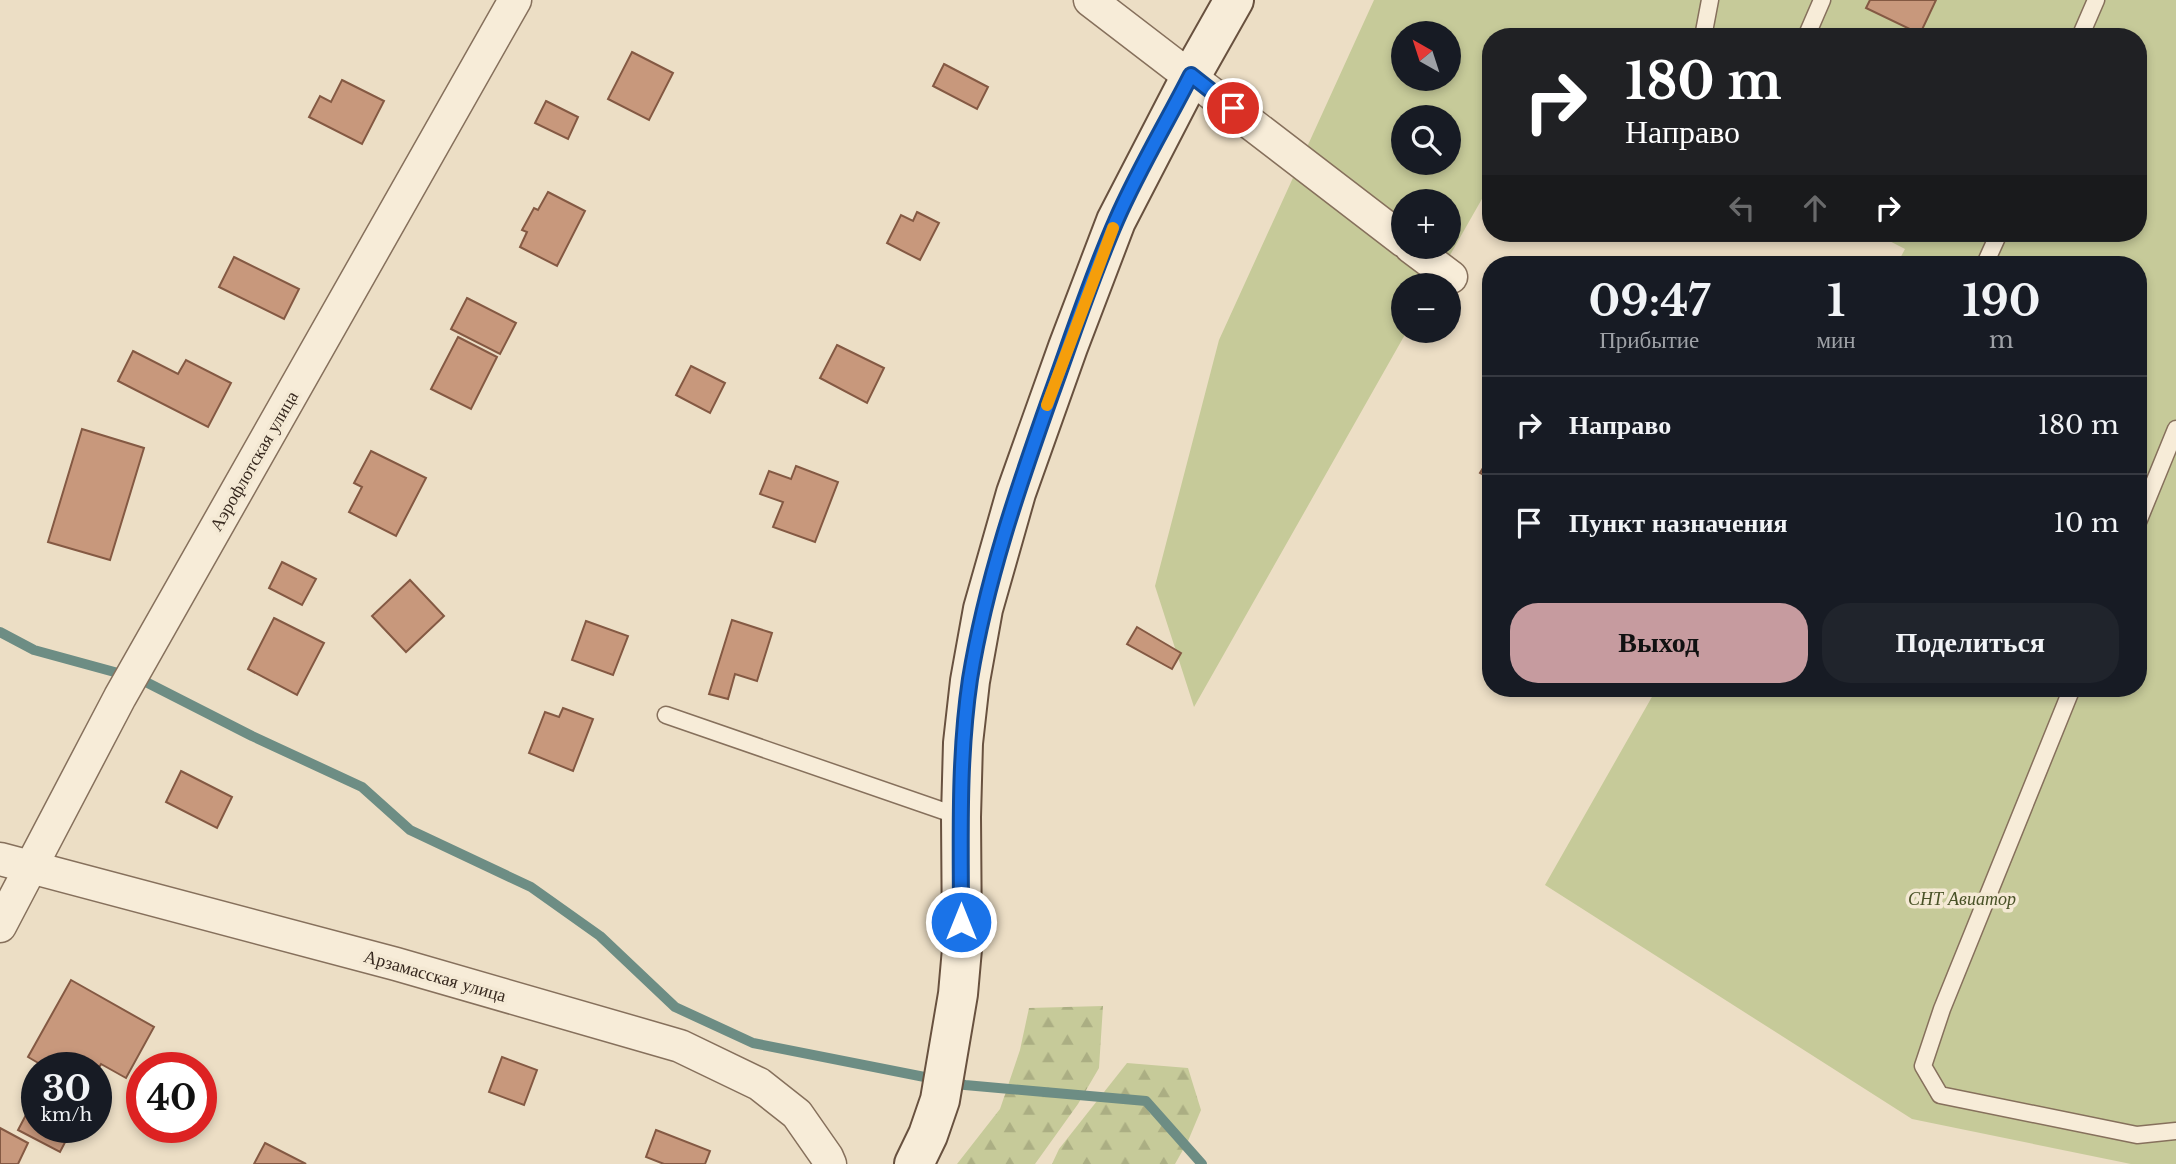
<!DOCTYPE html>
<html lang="ru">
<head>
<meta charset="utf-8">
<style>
  body { margin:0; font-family:"Libre Baskerville",serif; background:#20242c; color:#f1f3f6; height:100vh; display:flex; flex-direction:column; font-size:26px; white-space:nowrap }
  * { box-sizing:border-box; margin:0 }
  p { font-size:23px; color:#9ea1a6 }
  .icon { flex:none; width:38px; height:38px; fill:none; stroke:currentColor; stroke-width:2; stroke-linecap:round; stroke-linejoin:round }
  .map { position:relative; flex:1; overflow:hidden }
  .panel { position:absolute; left:1482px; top:256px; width:665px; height:441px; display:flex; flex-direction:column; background:#171b24; border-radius:28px; box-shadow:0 4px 10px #0003 }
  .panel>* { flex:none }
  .guide { position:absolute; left:1482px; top:28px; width:665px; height:214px; border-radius:28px; box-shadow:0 4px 10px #0003; background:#202124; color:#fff; overflow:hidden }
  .needle { width:46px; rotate:321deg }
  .buttons { position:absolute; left:1391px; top:21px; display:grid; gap:14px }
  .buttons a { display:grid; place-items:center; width:70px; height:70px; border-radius:50%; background:#171b24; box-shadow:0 4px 10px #0003; font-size:35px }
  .speed { position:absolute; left:21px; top:1052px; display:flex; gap:14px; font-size:35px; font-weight:700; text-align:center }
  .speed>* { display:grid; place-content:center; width:91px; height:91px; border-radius:50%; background:#171b24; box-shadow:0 4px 10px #0003; line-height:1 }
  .speed small { font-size:18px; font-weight:400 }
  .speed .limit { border:10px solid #d22; background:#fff; color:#111 }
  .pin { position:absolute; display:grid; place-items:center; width:60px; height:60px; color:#fff; margin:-30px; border:4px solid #fff; border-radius:50%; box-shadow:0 2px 7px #0007 }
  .me { position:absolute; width:77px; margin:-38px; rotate:0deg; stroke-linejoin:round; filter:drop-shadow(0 0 5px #0008) }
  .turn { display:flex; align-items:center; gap:24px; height:147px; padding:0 28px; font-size:32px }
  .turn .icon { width:91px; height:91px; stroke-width:2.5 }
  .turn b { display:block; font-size:49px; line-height:60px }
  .lanes { display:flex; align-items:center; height:66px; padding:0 28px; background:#0003; justify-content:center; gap:35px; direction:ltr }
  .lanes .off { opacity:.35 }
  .eta { display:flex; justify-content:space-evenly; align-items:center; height:119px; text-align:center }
  .eta b { font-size:42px; font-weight:700; line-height:49px }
  .button { display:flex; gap:14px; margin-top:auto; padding:14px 28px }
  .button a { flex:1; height:80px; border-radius:28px; background:#c69b9f; color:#111; font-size:28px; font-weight:700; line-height:80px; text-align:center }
  .button a+a { background:#20242c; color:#f1f3f6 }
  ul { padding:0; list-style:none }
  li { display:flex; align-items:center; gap:21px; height:98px; padding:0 28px; border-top:2px solid #363941 }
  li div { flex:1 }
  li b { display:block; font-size:26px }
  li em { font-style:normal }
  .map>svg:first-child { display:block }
  .forest { fill:url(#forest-firs) }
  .garden { fill:#c6ca99; fill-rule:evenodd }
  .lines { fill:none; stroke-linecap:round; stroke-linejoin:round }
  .stream { stroke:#6d8d84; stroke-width:10 }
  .building { fill:#c8987c; stroke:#845943; stroke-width:2 }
  .lane-casing { stroke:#86705c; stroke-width:19 }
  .street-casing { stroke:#86705c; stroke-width:35 }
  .secondary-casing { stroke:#68513f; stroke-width:42 }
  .lane { stroke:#f7ecd8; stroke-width:16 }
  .street { stroke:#f7ecd8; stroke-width:32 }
  .secondary { stroke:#f7ecd8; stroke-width:38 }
  .route-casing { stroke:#114b97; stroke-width:18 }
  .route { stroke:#1a73e8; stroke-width:12 }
  .slow { stroke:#f59e0b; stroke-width:12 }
  .labels { text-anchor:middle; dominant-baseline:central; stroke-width:7; stroke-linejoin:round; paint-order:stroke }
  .street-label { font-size:18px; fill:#37291f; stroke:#f4e9d4 }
  .park-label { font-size:18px; font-style:italic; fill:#495227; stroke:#f4e9d4 }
</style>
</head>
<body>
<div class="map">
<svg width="2176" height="1164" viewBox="0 0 2176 1164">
  <defs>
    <pattern id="forest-firs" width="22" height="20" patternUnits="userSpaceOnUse" patternTransform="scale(1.75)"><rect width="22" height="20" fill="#c6ca99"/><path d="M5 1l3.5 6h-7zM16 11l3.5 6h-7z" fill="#abae83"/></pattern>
  </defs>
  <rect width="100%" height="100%" fill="#ecdec5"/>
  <!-- forest -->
  <g class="forest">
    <polygon points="1103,1006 1099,1068 1078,1104 1035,1164 957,1164 1000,1109 1020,1050 1029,1008"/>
    <polygon points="1127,1063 1188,1068 1201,1110 1188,1141 1175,1164 1052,1164 1059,1149"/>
  </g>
  <!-- garden -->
  <path class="garden" d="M1374 0H2176V1164H2131L1912 1119 1545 885 1657 688H2138V264H1897L1905 249 1874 233H2138V37H1491V183L1433 285H1404V331H1407L1194 707 1155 586 1219 340ZM1404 33H1449V79H1404ZM1404 117H1449V163H1404ZM1404 201H1449V247H1404Z"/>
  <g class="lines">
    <!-- stream -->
    <polyline class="stream" points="0,632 34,650 140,679 252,736 362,787 410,830 531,887 600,936 675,1007 753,1043 965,1085 1146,1101 1202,1164"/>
  </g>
  <!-- building -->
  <g class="building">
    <polygon points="1870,0 1936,0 1920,34 1866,8"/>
    <polygon points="632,52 673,73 649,120 608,99"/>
    <polygon points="944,64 988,87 977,109 933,86"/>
    <polygon points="342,80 384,101 362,144 309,117 320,96 331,102"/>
    <polygon points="546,101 578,117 568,139 535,123"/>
    <polygon points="548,192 585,211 557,266 520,247 527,232 522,230 534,208 538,210"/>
    <polygon points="917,212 939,223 920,260 887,243 901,215 913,221"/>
    <polygon points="234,257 299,289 284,319 219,287"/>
    <polygon points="467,298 516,323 500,354 451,329"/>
    <polygon points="458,337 497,357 471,409 431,389"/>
    <polygon points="837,345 884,368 867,403 820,378"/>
    <polygon points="133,351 178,374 186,360 231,383 208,427 118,381"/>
    <polygon points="691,366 725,383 710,413 676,395"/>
    <polygon points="82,429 144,448 110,560 48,542"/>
    <polygon points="371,451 426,478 396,536 349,512 362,487 354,483"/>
    <polygon points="1491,455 1491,479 1480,473"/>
    <polygon points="796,466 838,482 815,542 773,527 783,502 760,494 769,471 791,479"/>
    <polygon points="282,562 316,579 302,605 269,588"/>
    <polygon points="410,580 444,616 406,652 372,616"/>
    <polygon points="274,618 324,643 297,695 248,669"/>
    <polygon points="732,620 772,633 757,681 735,674 728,699 709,694"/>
    <polygon points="586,621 628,636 613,675 572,660"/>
    <polygon points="1137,627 1181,653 1172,669 1127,644"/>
    <polygon points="563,708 593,719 573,771 529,753 545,712 559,717"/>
    <polygon points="181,771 232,797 217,828 166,802"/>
    <polygon points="71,980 154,1027 126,1078 101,1064 96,1073 96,1068 47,1068 28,1057"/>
    <polygon points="502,1057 537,1070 524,1105 489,1092"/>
    <polygon points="37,1094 37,1127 73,1127 60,1152 18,1130"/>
    <polygon points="0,1128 28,1143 18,1164 0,1164"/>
    <polygon points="656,1130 710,1151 705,1164 664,1164 646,1157"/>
    <polygon points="265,1143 306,1164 254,1164"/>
  </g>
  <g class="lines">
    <defs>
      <g id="lane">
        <polyline points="1703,37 1710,0"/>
        <polyline points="1806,37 1822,0"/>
        <polyline points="2080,37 2096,0"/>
        <polyline points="1985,264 1999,233"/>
        <polyline points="2138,522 2176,429"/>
        <polyline points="2072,688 1942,1009 1923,1066 1940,1095 2137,1135 2176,1131"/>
        <polyline points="666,715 961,817"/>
      </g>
      <g id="street">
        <polyline points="1090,0 1404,241"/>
        <polyline points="1411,247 1451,277"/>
        <polyline points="0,859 396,964 680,1046 759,1084 797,1114 827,1157 830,1164"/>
        <polyline points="0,926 120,697 515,0"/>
      </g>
      <polyline id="secondary" points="914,1164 928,1135 940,1100 958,994 962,949 961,817 963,743 970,681 983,609 1016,493 1068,347 1116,221 1191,76 1234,0"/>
    </defs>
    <!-- lane casing -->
    <use href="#lane" class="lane-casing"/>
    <!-- street casing -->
    <use href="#street" class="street-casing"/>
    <!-- secondary casing -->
    <use href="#secondary" class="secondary-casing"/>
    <!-- lane -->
    <use href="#lane" class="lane"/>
    <!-- street -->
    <use href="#street" class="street"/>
    <!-- secondary -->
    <use href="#secondary" class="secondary"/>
  </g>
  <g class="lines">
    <defs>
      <path id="route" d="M961 922C961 841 958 760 970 679 986 581 1018 488 1051 395 1072 337 1091 278 1116 221 1137 172 1166 124 1191 75L1233 108"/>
    </defs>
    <!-- route casing -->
    <use href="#route" class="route-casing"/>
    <!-- route -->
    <use href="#route" class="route"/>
    <!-- slow -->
    <polyline class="slow" points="1047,405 1113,228"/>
  </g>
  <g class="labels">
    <!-- street labels -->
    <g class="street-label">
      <text transform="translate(254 461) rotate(-60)">Аэрофлотская улица</text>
      <text transform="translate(435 976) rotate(16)">Арзамасская улица</text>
    </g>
    <!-- park labels -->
    <g class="park-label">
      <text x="1962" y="899">СНТ Авиатор</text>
    </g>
  </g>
</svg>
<div class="buttons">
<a><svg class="needle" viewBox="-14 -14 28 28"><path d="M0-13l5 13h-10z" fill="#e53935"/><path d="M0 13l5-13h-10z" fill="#9ea1a6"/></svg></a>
<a><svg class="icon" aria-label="search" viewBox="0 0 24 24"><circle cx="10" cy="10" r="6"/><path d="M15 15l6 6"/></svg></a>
<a>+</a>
<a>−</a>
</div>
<div class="speed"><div>30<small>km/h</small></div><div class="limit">40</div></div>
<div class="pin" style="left:1233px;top:108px;background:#d93025"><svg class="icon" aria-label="arrive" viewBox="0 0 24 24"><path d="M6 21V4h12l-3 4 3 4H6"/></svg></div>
<svg class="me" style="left:961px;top:922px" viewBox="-20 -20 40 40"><circle r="17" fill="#1a73e8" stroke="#fff" stroke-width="3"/><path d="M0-11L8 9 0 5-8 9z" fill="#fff"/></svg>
<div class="guide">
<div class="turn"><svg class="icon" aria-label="right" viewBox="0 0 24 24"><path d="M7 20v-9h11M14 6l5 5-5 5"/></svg><div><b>180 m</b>Направо</div></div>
<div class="lanes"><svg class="icon off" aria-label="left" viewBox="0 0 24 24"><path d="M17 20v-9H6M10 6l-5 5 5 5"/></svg><svg class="icon off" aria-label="ahead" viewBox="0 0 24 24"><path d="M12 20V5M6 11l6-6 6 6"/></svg><svg class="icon" aria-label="right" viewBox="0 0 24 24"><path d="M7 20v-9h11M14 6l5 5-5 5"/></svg></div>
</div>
<section class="panel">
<div class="eta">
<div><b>09:47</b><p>Прибытие</p></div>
<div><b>1</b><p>мин</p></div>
<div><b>190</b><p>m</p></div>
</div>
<ul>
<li><svg class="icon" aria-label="right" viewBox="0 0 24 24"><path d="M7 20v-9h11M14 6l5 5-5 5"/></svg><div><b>Направо</b></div><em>180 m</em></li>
<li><svg class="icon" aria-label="arrive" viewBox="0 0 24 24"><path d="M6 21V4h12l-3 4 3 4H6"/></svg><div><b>Пункт назначения</b></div><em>10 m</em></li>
</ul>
<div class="button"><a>Выход</a><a>Поделиться</a></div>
</section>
</div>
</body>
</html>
